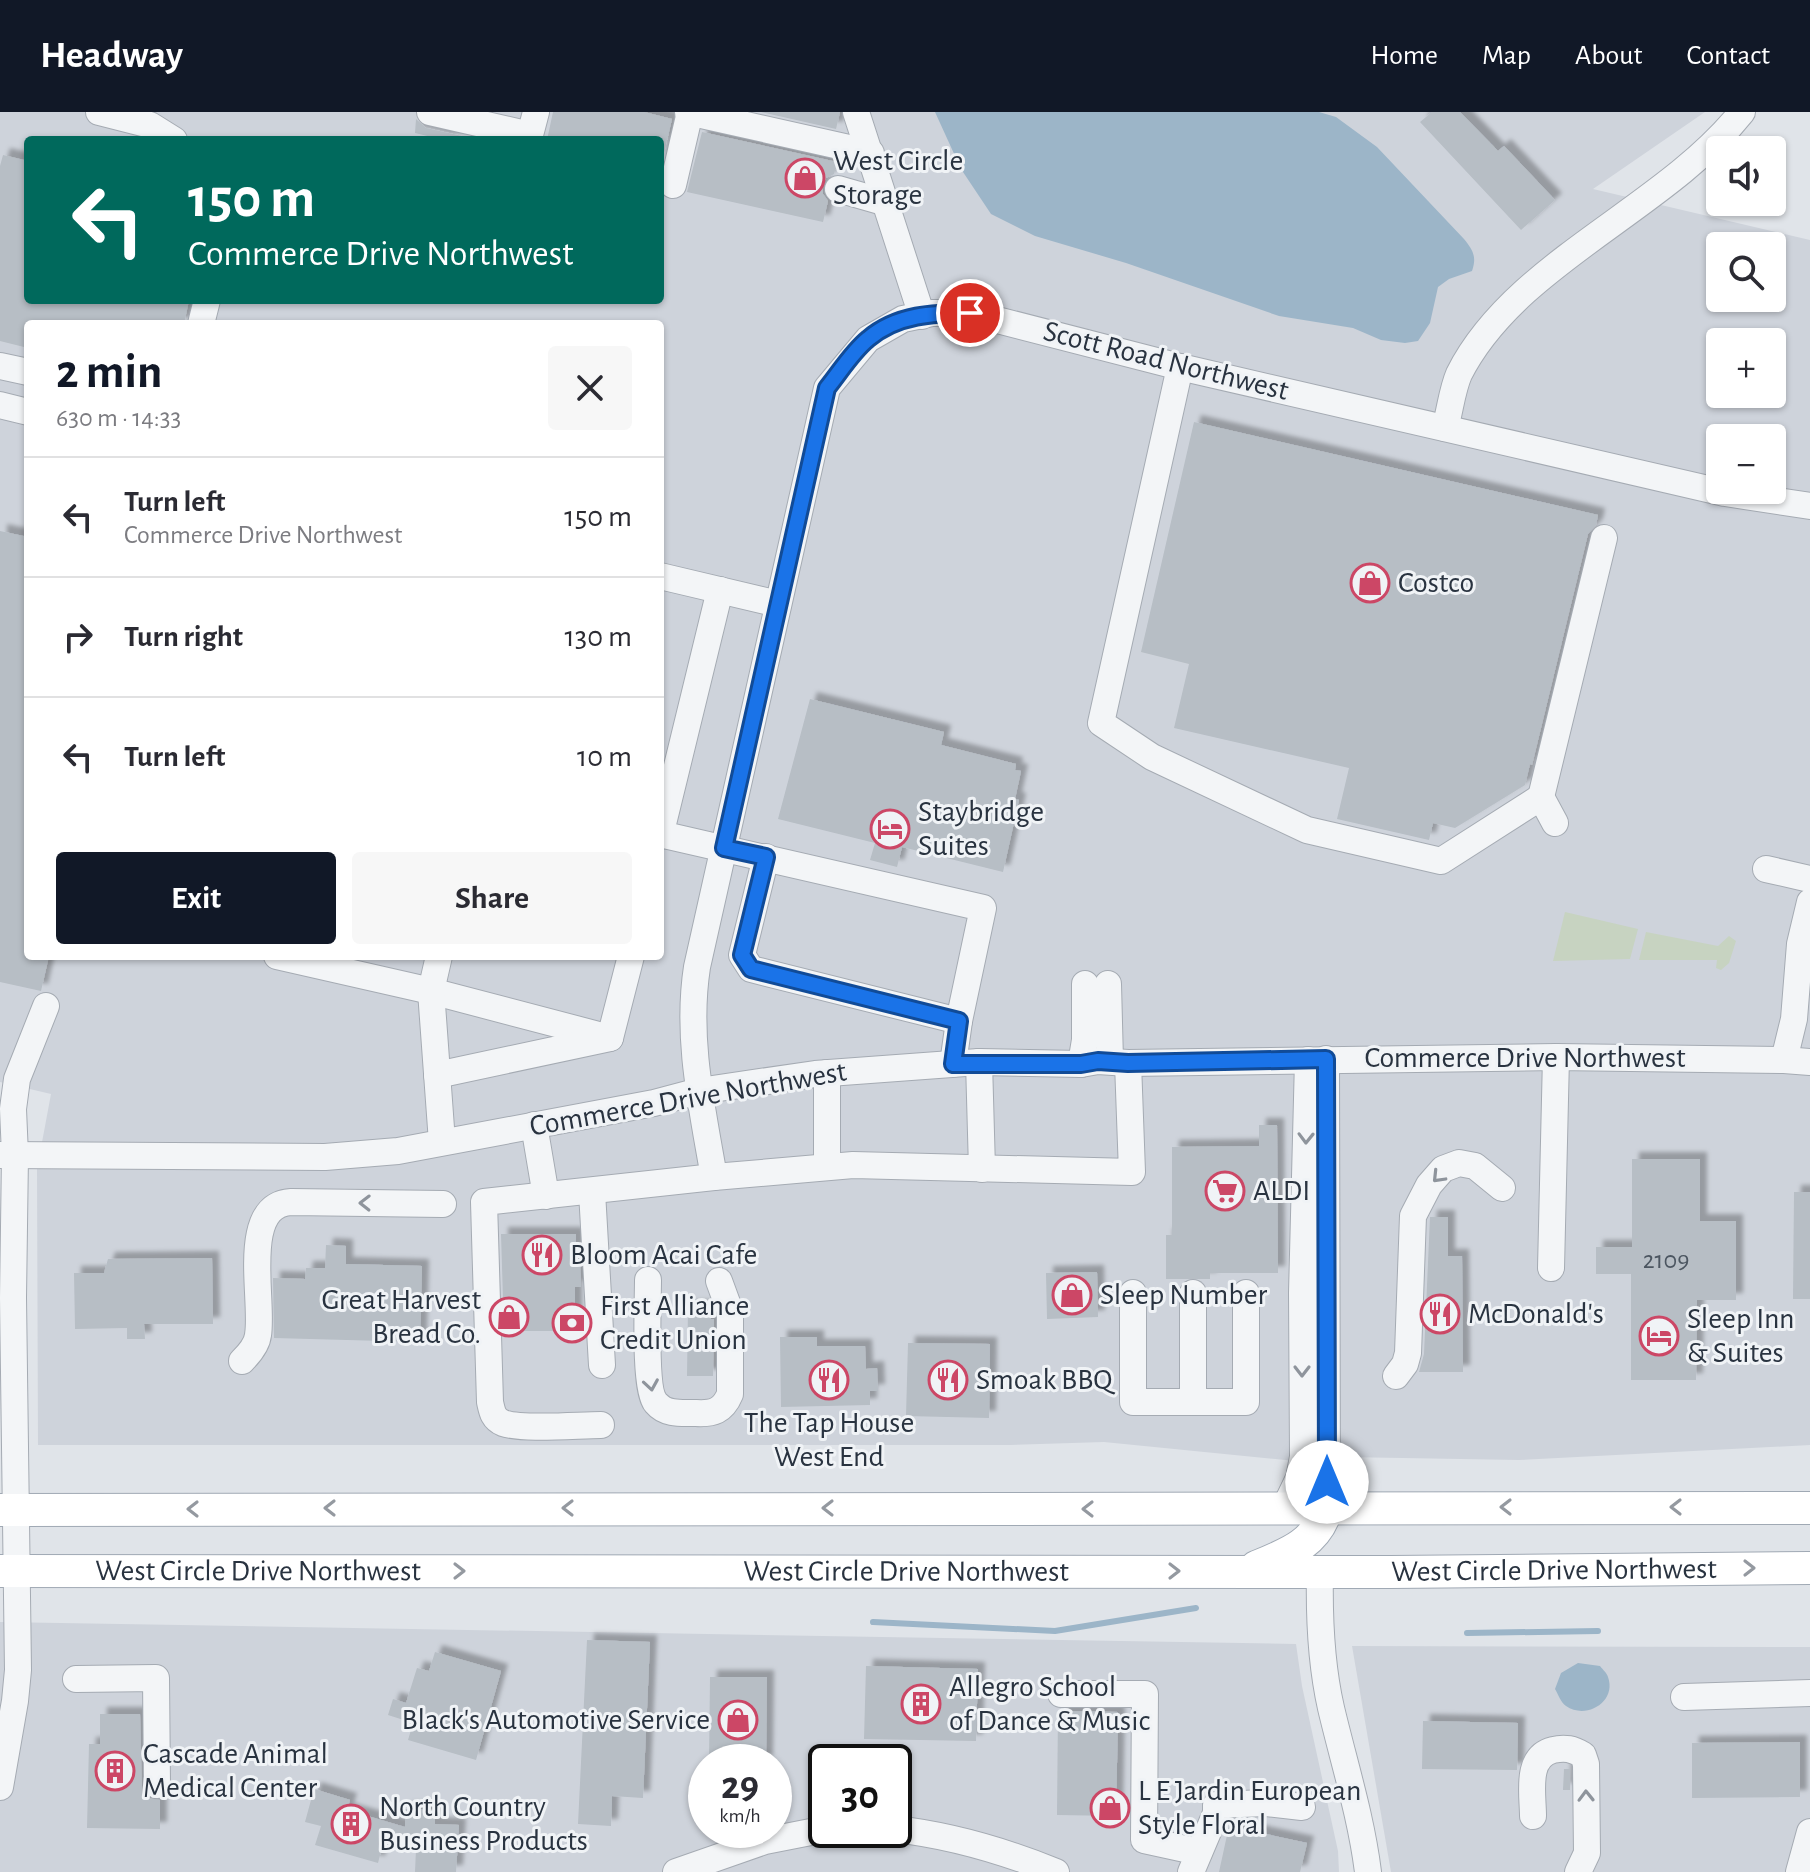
<!DOCTYPE html>
<html lang="en">
<head>
<meta charset="utf-8">
<style>
  body { margin:0; font-family:"Alegreya Sans",sans-serif; background:#f7f7f7; color:#2b2b33; height:100vh; display:flex; flex-direction:column; font-size:30px; white-space:nowrap }
  * { box-sizing:border-box; margin:0 }
  p { font-size:26px; color:#7c7c81 }
  .icon { flex:none; width:44px; height:44px; fill:none; stroke:currentColor; stroke-width:2; stroke-linecap:round; stroke-linejoin:round }
  .map { position:relative; flex:1; overflow:hidden }
  .side { position:absolute; left:24px; top:208px; width:640px; height:640px; display:flex; flex-direction:column; background:#fff; border-radius:8px; box-shadow:0 2px 6px #0004 }
  .side>* { flex:none }
  .banner { position:absolute; left:24px; top:24px; width:640px; height:168px; border-radius:8px; box-shadow:0 2px 6px #0004; background:#00695c; color:#fff; overflow:hidden }
  .tools { position:absolute; left:1706px; top:24px; display:grid; gap:16px }
  .tools a { display:grid; place-items:center; width:80px; height:80px; border-radius:8px; background:#fff; box-shadow:0 2px 6px #0004; font-size:40px }
  .speed { position:absolute; left:688px; top:1632px; display:flex; gap:16px; font-size:40px; font-weight:700; text-align:center }
  .speed>* { display:grid; place-content:center; width:104px; height:104px; border-radius:50%; background:#fff; box-shadow:0 2px 6px #0004; line-height:1 }
  .speed small { font-size:20px; font-weight:400 }
  .speed .limit { border:4px solid #111; border-radius:12px; background:#fff; color:#111 }
  .pin { position:absolute; display:grid; place-items:center; width:68px; height:68px; color:#fff; margin:-34px; border:4px solid #fff; border-radius:50%; box-shadow:0 2px 8px #0007 }
  .me { position:absolute; width:88px; margin:-44px; rotate:0deg; stroke-linejoin:round; filter:drop-shadow(0 0 6px #0008) }
  .turn { display:flex; align-items:center; gap:28px; height:168px; padding:0 32px; font-size:36px }
  .turn .icon { width:104px; height:104px; stroke-width:2.5 }
  .turn b { display:block; font-size:56px; line-height:68px }
  .round { display:grid; place-items:center; flex:none; width:84px; height:84px; border-radius:8px; background:#f7f7f7 }
  .headline { display:flex; align-items:center; justify-content:space-between; height:136px; padding:0 32px }
  h1 { font-size:48px; font-weight:700; line-height:60px; color:#111827 }
  .action { display:flex; gap:16px; margin-top:auto; padding:16px 32px }
  .action a { flex:1; height:92px; border-radius:8px; background:#111827; color:#fff; font-size:32px; font-weight:700; line-height:92px; text-align:center }
  .action a+a { background:#f7f7f7; color:#2b2b33 }
  ul { padding:0; list-style:none }
  li { display:flex; align-items:center; gap:24px; height:120px; padding:0 32px; border-top:2px solid #e1e1e2 }
  li div { flex:1 }
  li b { display:block; font-size:30px }
  li em { font-style:normal }
  header { display:flex; align-items:center; gap:48px; box-sizing:border-box; height:112px; padding:0 40px; background:#111827; color:#fff }
  header strong { font-size:38px }
  nav { display:flex; gap:44px; margin-inline-start:auto; font-size:28px }
  .map>svg:first-child { display:block }
  .built { fill:#ced3db; fill-rule:evenodd }
  .green { fill:#c7d3c1 }
  .water { fill:#9cb5c8 }
  .lines { fill:none; stroke-linecap:round; stroke-linejoin:round }
  .stream { stroke:#9cb5c8; stroke-width:6 }
  .building { fill:#b7bec5; filter:url(#shadow) }
  .minor-casing { stroke:#a5abb3; stroke-width:28 }
  .major-casing { stroke:#a0a9b4; stroke-width:34 }
  .minor { stroke:#f3f5f7; stroke-width:26 }
  .major { stroke:#fff; stroke-width:32 }
  .oneway { stroke:#8e949c }
  .oneway2 { stroke:#9499a0 }
  .route-casing { stroke:#114b97; stroke-width:20 }
  .route { stroke:#1a73e8; stroke-width:14 }
  .labels { text-anchor:middle; dominant-baseline:central; stroke-width:6; stroke-linejoin:round; paint-order:stroke }
  .number-label { font-size:26px; fill:#4c5661 }
  .poi-label { font-size:30px; fill:#293340; stroke:#f0f3f6; text-anchor:start }
  .street-label { font-size:30px; fill:#293340; stroke:#f0f3f6 }
</style>
</head>
<body>
<header>
<strong>Headway</strong>
<nav><a>Home</a><a>Map</a><a>About</a><a>Contact</a></nav>
</header>
<div class="map">
<svg width="1810" height="1760" viewBox="0 0 1810 1760">
  <defs>
    <filter id="shadow"><feDropShadow dx="7" dy="-7" stdDeviation="2" flood-color="#0004"/></filter>
  </defs>
  <rect width="100%" height="100%" fill="#e0e4e9"/>
  <!-- built -->
  <g class="built">
    <path d="M0 0H1705L1593 77 1810 128V1333L1519 1348 1344 1345 1296 1349 1104 1330 1010 1333H38L37 1057 51 982 0 970ZM28 28H660V188H28ZM1720 134H1772V186H1720ZM28 212H660V844H28ZM1720 230H1772V282H1720ZM1720 326H1772V378H1720Z"/>
    <path d="M0 1510 1296 1532 1302 1574 1338 1739 1339 1760H0ZM706 1650H774V1718H706ZM826 1650H894V1718H826Z"/>
    <polygon points="1352,1534 1810,1535 1810,1760 1391,1760"/>
  </g>
  <!-- green -->
  <g class="green">
    <polygon points="1565,800 1638,817 1630,847 1553,849"/>
    <polygon points="1646,820 1718,834 1729,824 1736,829 1729,851 1721,858 1716,856 1717,848 1639,848"/>
  </g>
  <!-- water -->
  <g class="water">
    <path d="M935 0H1319L1336 5 1377 35 1464 127C1473 138 1477 145 1472 159L1449 167 1438 175 1430 211 1418 229 1405 231 1381 228 1353 216 1279 204 1126 151 1035 124 991 102 961 57Z"/>
    <path d="M1578 1551 1600 1554C1603 1558 1607 1561 1608 1565 1617 1590 1586 1608 1566 1594 1561 1591 1558 1582 1555 1577L1561 1561Z"/>
  </g>
  <g class="lines">
    <!-- stream -->
    <g class="stream">
      <polyline points="873,1510 1055,1519 1196,1496"/>
      <polyline points="1467,1521 1598,1519"/>
    </g>
  </g>
  <!-- building -->
  <g class="building">
    <polygon points="553,0 644,0 672,7 660,58 660,28 547,28"/>
    <polygon points="761,0 840,0 836,17"/>
    <polygon points="1432,0 1460,0 1498,39 1504,34 1555,88 1521,118 1420,10"/>
    <polygon points="416,7 426,16 480,28 444,28 415,21"/>
    <polygon points="702,20 837,50 834,62 826,66 822,73 823,82 828,89 823,110 687,80"/>
    <polygon points="3,43 28,49 28,188 189,188 184,212 28,212 28,236 0,229 0,54"/>
    <polygon points="1194,310 1598,403 1596,413 1588,422 1532,653 1530,652 1525,673 1455,716 1433,711 1429,728 1337,707 1349,656 1174,616 1189,552 1141,540"/>
    <polygon points="0,419 28,425 28,844 49,844 41,879 0,870"/>
    <polygon points="810,587 944,620 941,633 1016,652 1015,658 1021,659 1015,687 1019,688 1003,760 902,735 897,755 870,748 875,731 778,707"/>
    <polygon points="1259,1013 1277,1013 1278,1161 1210,1161 1210,1167 1166,1167 1166,1123 1172,1123 1172,1035 1259,1034"/>
    <polygon points="1632,1047 1700,1047 1700,1109 1736,1109 1736,1188 1697,1188 1696,1268 1631,1268 1631,1162 1596,1162 1596,1135 1632,1135"/>
    <polygon points="1794,1080 1810,1080 1810,1187 1793,1187"/>
    <polygon points="1430,1105 1448,1105 1448,1144 1462,1144 1463,1260 1419,1260 1424,1242"/>
    <polygon points="501,1122 576,1122 576,1149 580,1149 581,1175 575,1175 575,1219 504,1219"/>
    <polygon points="326,1133 346,1134 346,1152 422,1154 420,1230 274,1226 273,1166 305,1167 306,1156 325,1156"/>
    <polygon points="212,1146 213,1212 144,1212 145,1227 127,1227 127,1216 75,1217 74,1161 104,1161 108,1147"/>
    <polygon points="1097,1160 1098,1205 1047,1207 1046,1161"/>
    <polygon points="688,1195 711,1195 711,1207 714,1207 713,1264 687,1264"/>
    <polygon points="780,1225 817,1225 817,1234 865,1234 866,1257 877,1256 878,1279 870,1279 870,1293 781,1295"/>
    <polygon points="908,1231 990,1232 989,1306 906,1304"/>
    <polygon points="587,1528 650,1530 643,1686 612,1684 611,1714 578,1712"/>
    <polygon points="435,1540 501,1559 476,1648 408,1628 413,1611 388,1603 393,1587 406,1591 417,1556 429,1559"/>
    <polygon points="866,1554 978,1557 976,1629 864,1627"/>
    <polygon points="710,1565 767,1565 766,1650 709,1650"/>
    <polygon points="1058,1599 1118,1600 1116,1704 1057,1703"/>
    <polygon points="100,1602 140,1602 142,1685 160,1688 160,1717 87,1716 89,1632 100,1632"/>
    <polygon points="1423,1609 1518,1611 1517,1658 1422,1657"/>
    <polygon points="1800,1630 1800,1685 1692,1686 1692,1631"/>
    <polygon points="1564,1657 1570,1657 1570,1678 1563,1678"/>
    <polygon points="314,1677 350,1688 347,1698 405,1715 405,1697 435,1698 435,1712 459,1713 456,1760 415,1760 416,1737 382,1735 378,1751 315,1733 321,1714 305,1710"/>
    <polygon points="1229,1714 1307,1731 1300,1760 1219,1760"/>
  </g>
  <g class="lines">
    <defs>
      <g id="minor">
        <polyline points="99,0 150,13 174,28"/>
        <polyline points="430,0 530,23 536,0"/>
        <polyline points="688,0 871,41"/>
        <polyline points="856,0 922,204"/>
        <polyline points="673,73 690,0"/>
        <polyline points="838,77 887,91"/>
        <polyline points="201,212 207,188"/>
        <polyline points="0,254 28,260"/>
        <polyline points="1180,255 1101,611 1152,645 1307,718 1441,749 1541,685 1555,711"/>
        <polyline points="0,293 28,300"/>
        <path d="M1445 316C1450 299 1452 278 1459 262 1515 151 1664 98 1742 0"/>
        <polyline points="660,464 778,492"/>
        <polyline points="1541,685 1604,426"/>
        <polyline points="660,722 983,796 959,909 953,952"/>
        <polyline points="660,724 720,478"/>
        <polyline points="766,745 742,843 751,857 959,909"/>
        <polyline points="1766,757 1810,767"/>
        <polyline points="277,844 431,879 610,926"/>
        <polyline points="439,844 431,879 442,1030"/>
        <polyline points="1108,872 1110,949"/>
        <polyline points="1326,947 1327,1395"/>
        <polyline points="1784,948 1794,907 1800,832 1810,790"/>
        <polyline points="979,950 982,1057"/>
        <polyline points="1081,952 1085,928 1085,872"/>
        <polyline points="827,961 827,1055"/>
        <polyline points="437,963 610,926 631,844"/>
        <polyline points="534,1013 546,1084"/>
        <polyline points="0,1043 325,1045 398,1039 654,991 699,979 815,962 979,950 1081,952 1098,949 1128,951 1556,945 1784,948 1810,950"/>
        <path d="M714 1065C702 995 686 926 697 855L827 276 868 227 903 207 932 201H970L1180 255 1725 381 1810 394"/>
        <polyline points="592,1080 602,1253"/>
        <polyline points="1551,1156 1556,945"/>
        <path d="M648 1168C648 1189 644 1278 656 1291 666 1303 682 1301 696 1301 713 1302 723 1299 730 1282V1199L719 1169"/>
        <polyline points="1133,1181 1133,1290 1246,1290 1246,1181"/>
        <polyline points="1193,1181 1193,1290"/>
        <path d="M242 1249C249 1242 257 1233 258 1223 264 1188 239 1093 291 1090L443 1092"/>
        <polyline points="1396,1264 1405,1252 1408,1241 1413,1104 1429,1073 1443,1057 1459,1051 1475,1054 1502,1076"/>
        <path d="M601 1313C578 1313 522 1318 503 1311 493 1307 492 1299 490 1290L484 1090 714 1065 853 1053 1132 1060 1128 951"/>
        <polyline points="1285,1395 1299,1366 1303,1345 1302,1181 1308,948"/>
        <path d="M1320 1460C1319 1505 1321 1552 1331 1596 1344 1651 1361 1704 1368 1760"/>
        <polyline points="76,1567 156,1566 157,1673"/>
        <polyline points="1061,1582 1145,1582 1144,1728 1199,1740"/>
        <polyline points="1684,1585 1810,1581"/>
        <polyline points="0,1675 15,1589 18,1558 13,1186 15,1043 13,997 17,967 46,894"/>
        <path d="M1533 1704C1533 1682 1525 1645 1553 1638 1565 1635 1573 1637 1583 1643L1586 1652 1587 1741 1578 1760"/>
        <path d="M894 1717C950 1723 1004 1739 1056 1760"/>
        <polyline points="676,1760 765,1729 826,1717"/>
        <polyline points="1191,1760 1216,1701 1216,1693 1266,1691 1302,1695"/>
        <polyline points="1799,1760 1810,1720"/>
      </g>
      <g id="major">
        <polyline points="0,1398 1810,1396"/>
        <path d="M1256 1455C1288 1442 1318 1431 1327 1395"/>
        <path id="s1" d="M0 1459 1391 1460 1810 1456"/>
      </g>
    </defs>
    <!-- minor casing -->
    <use href="#minor" class="minor-casing"/>
    <!-- major casing -->
    <use href="#major" class="major-casing"/>
    <!-- minor -->
    <use href="#minor" class="minor"/>
    <!-- major -->
    <use href="#major" class="major"/>
  </g>
  <!-- one-way arrows -->
  <defs><path id="oneway-chevron" d="M-2-3.5L2.5 0L-2 3.5" fill="none" stroke-width="1.6" stroke-linecap="round" stroke-linejoin="round" transform="scale(2)"/></defs>
  <g class="oneway">
    <use href="#oneway-chevron" transform="translate(1306 1026) rotate(91)"/>
    <use href="#oneway-chevron" transform="translate(1438 1065) rotate(134)"/>
    <use href="#oneway-chevron" transform="translate(365 1091) rotate(-179)"/>
    <use href="#oneway-chevron" transform="translate(1302 1259) rotate(90)"/>
    <use href="#oneway-chevron" transform="translate(651 1273) rotate(81)"/>
    <use href="#oneway-chevron" transform="translate(1586 1684) rotate(-91)"/>
  </g>
  <g class="oneway2">
    <use href="#oneway-chevron" transform="translate(1506 1395) rotate(180)"/>
    <use href="#oneway-chevron" transform="translate(1676 1395) rotate(-180)"/>
    <use href="#oneway-chevron" transform="translate(330 1396) rotate(180)"/>
    <use href="#oneway-chevron" transform="translate(568 1396) rotate(-180)"/>
    <use href="#oneway-chevron" transform="translate(828 1396) rotate(-180)"/>
    <use href="#oneway-chevron" transform="translate(193 1397) rotate(180)"/>
    <use href="#oneway-chevron" transform="translate(1088 1397) rotate(-180)"/>
    <use href="#oneway-chevron" transform="translate(1749 1456)"/>
    <use href="#oneway-chevron" transform="translate(459 1459)"/>
    <use href="#oneway-chevron" transform="translate(1174 1459)"/>
  </g>
  <g class="lines">
    <defs>
      <path id="route" d="M970 201C934 201 897 202 868 227 852 240 840 260 827 276L724 736 766 745 742 843 751 857 959 909 953 952H1081L1098 949 1128 951 1326 947 1327 1370"/>
    </defs>
    <!-- route casing -->
    <use href="#route" class="route-casing"/>
    <!-- route -->
    <use href="#route" class="route"/>
  </g>
  <!-- icons -->
  <defs>
    <symbol id="shop-ring" viewBox="-11 -11 22 22"><circle r="9.5" fill="#f0f3f6" stroke="#cc4766" stroke-width="1.5"/><path d="M-5-2.5h2.3a2.7 3.5 0 0 1 5.4 0H5L5.5 6h-11ZM-1.5-2.5h3a1.5 2.3 0 0 0-3 0Z" fill="#cc4766"/></symbol>
    <symbol id="hotel-ring" viewBox="-11 -11 22 22"><circle r="9.5" fill="#f0f3f6" stroke="#cc4766" stroke-width="1.5"/><path d="M-6-4.5h1.5V1H6V5H4.5V3h-9V5H-6ZM-4 0a1.8 1.8 0 1 1 3.6 0ZM.5 0V-2.5h3Q6-2.5 6 0Z" fill="#cc4766"/></symbol>
    <symbol id="supermarket-ring" viewBox="-11 -11 22 22"><circle r="9.5" fill="#f0f3f6" stroke="#cc4766" stroke-width="1.5"/><path d="M-6-5.5h2.5l.6 2H6L4.5 2H-2.5L-4.4-4H-6ZM-1.5 3.2a1.3 1.3 0 1 0 .1 0ZM3 3.2a1.3 1.3 0 1 0 .1 0Z" fill="#cc4766"/></symbol>
    <symbol id="restaurant-ring" viewBox="-11 -11 22 22"><circle r="9.5" fill="#f0f3f6" stroke="#cc4766" stroke-width="1.5"/><path d="M-5-6h1v4h1v-4h1v4h1v-4h1v5L-1.5 .5V6h-2V.5L-5-1ZM5-6V6H3V1.5H1.5Q1.5-4 5-6Z" fill="#cc4766"/></symbol>
    <symbol id="bank-ring" viewBox="-11 -11 22 22"><circle r="9.5" fill="#f0f3f6" stroke="#cc4766" stroke-width="1.5"/><path d="M-6-4H6V4H-6ZM0-2.3a2.3 2.3 0 1 0 0 4.6a2.3 2.3 0 1 0 0-4.6Z" fill="#cc4766"/></symbol>
    <symbol id="building-ring" viewBox="-11 -11 22 22"><circle r="9.5" fill="#f0f3f6" stroke="#cc4766" stroke-width="1.5"/><path d="M-4-6H4V6H1V3H-1V6H-4ZM-2.5-4.3h1.7v1.8h-1.7ZM.8-4.3h1.7v1.8H.8ZM-2.5-1h1.7V.8h-1.7ZM.8-1h1.7V.8H.8Z" fill="#cc4766"/></symbol>
  </defs>
  <g fill-rule="evenodd">
    <use href="#shop-ring" x="783" y="44" width="44" height="44"/>
    <use href="#shop-ring" x="1348" y="449" width="44" height="44"/>
    <use href="#hotel-ring" x="868" y="695" width="44" height="44"/>
    <use href="#supermarket-ring" x="1203" y="1057" width="44" height="44"/>
    <use href="#restaurant-ring" x="520" y="1121" width="44" height="44"/>
    <use href="#shop-ring" x="1050" y="1161" width="44" height="44"/>
    <use href="#restaurant-ring" x="1418" y="1180" width="44" height="44"/>
    <use href="#shop-ring" x="487" y="1183" width="44" height="44"/>
    <use href="#bank-ring" x="550" y="1189" width="44" height="44"/>
    <use href="#hotel-ring" x="1637" y="1202" width="44" height="44"/>
    <use href="#restaurant-ring" x="807" y="1246" width="44" height="44"/>
    <use href="#restaurant-ring" x="926" y="1246" width="44" height="44"/>
    <use href="#building-ring" x="899" y="1570" width="44" height="44"/>
    <use href="#shop-ring" x="716" y="1586" width="44" height="44"/>
    <use href="#building-ring" x="93" y="1637" width="44" height="44"/>
    <use href="#shop-ring" x="1088" y="1674" width="44" height="44"/>
    <use href="#building-ring" x="329" y="1690" width="44" height="44"/>
  </g>
  <g class="labels">
    <!-- number labels -->
    <g class="number-label">
      <text x="1666" y="1148">2109</text>
    </g>
    <!-- poi labels -->
    <g class="poi-label">
      <text x="833" y="49">West Circle<tspan x="833" dy="34">Storage</tspan></text>
      <text x="1398" y="471">Costco</text>
      <text x="918" y="700">Staybridge<tspan x="918" dy="34">Suites</tspan></text>
      <text x="1253" y="1079">ALDI</text>
      <text x="570" y="1143">Bloom Acai Cafe</text>
      <text x="1100" y="1183">Sleep Number</text>
      <text x="481" y="1188" text-anchor="end">Great Harvest<tspan x="481" dy="34">Bread Co.</tspan></text>
      <text x="600" y="1194">First Alliance<tspan x="600" dy="34">Credit Union</tspan></text>
      <text x="1468" y="1202">McDonald's</text>
      <text x="1687" y="1207">Sleep Inn<tspan x="1687" dy="34">&amp; Suites</tspan></text>
      <text x="976" y="1268">Smoak BBQ</text>
      <text x="829" y="1311" text-anchor="middle">The Tap House<tspan x="829" dy="34">West End</tspan></text>
      <text x="949" y="1575">Allegro School<tspan x="949" dy="34">of Dance &amp; Music</tspan></text>
      <text x="710" y="1608" text-anchor="end">Black's Automotive Service</text>
      <text x="143" y="1642">Cascade Animal<tspan x="143" dy="34">Medical Center</tspan></text>
      <text x="1138" y="1679">L E Jardin European<tspan x="1138" dy="34">Style Floral</tspan></text>
      <text x="379" y="1695">North Country<tspan x="379" dy="34">Business Products</tspan></text>
    </g>
    <!-- street labels -->
    <g class="street-label">
      <text transform="translate(1166 249) rotate(14)">Scott Road Northwest</text>
      <text x="1525" y="946">Commerce Drive Northwest</text>
      <text transform="translate(688 987) rotate(-10)">Commerce Drive Northwest</text>
      <text stroke="none"><textPath href="#s1" startOffset="1554">West Circle Drive Northwest</textPath></text>
      <text stroke="none"><textPath href="#s1" startOffset="258">West Circle Drive Northwest</textPath></text>
      <text stroke="none"><textPath href="#s1" startOffset="906">West Circle Drive Northwest</textPath></text>
    </g>
  </g>
</svg>
<div class="tools">
<a><svg class="icon" aria-label="sound" viewBox="0 0 24 24"><path d="M4 9h4l5-4v14l-5-4H4zM17 9q2 3 0 6"/></svg></a>
<a><svg class="icon" aria-label="search" viewBox="0 0 24 24"><circle cx="10" cy="10" r="6"/><path d="M15 15l6 6"/></svg></a>
<a>+</a>
<a>−</a>
</div>
<div class="speed"><div>29<small>km/h</small></div><div class="limit">30</div></div>
<div class="pin" style="left:970px;top:201px;background:#d93025"><svg class="icon" aria-label="arrive" viewBox="0 0 24 24"><path d="M6 21V4h12l-3 4 3 4H6"/></svg></div>
<svg class="me" style="left:1327px;top:1370px" viewBox="-20 -20 40 40"><circle r="19" fill="#fff"/><path d="M0-13L10 11 0 6-10 11z" fill="#1a73e8"/></svg>
<div class="banner">
<div class="turn"><svg class="icon" aria-label="left" viewBox="0 0 24 24"><path d="M17 20v-9H6M10 6l-5 5 5 5"/></svg><div><b>150 m</b>Commerce Drive Northwest</div></div>
</div>
<section class="side">
<div class="headline"><div><h1>2 min</h1><p>630 m · 14:33</p></div><a class="round"><svg class="icon" aria-label="close" viewBox="0 0 24 24"><path d="M6 6l12 12M18 6L6 18"/></svg></a></div>
<ul>
<li><svg class="icon" aria-label="left" viewBox="0 0 24 24"><path d="M17 20v-9H6M10 6l-5 5 5 5"/></svg><div><b>Turn left</b><p>Commerce Drive Northwest</p></div><em>150 m</em></li>
<li><svg class="icon" aria-label="right" viewBox="0 0 24 24"><path d="M7 20v-9h11M14 6l5 5-5 5"/></svg><div><b>Turn right</b></div><em>130 m</em></li>
<li><svg class="icon" aria-label="left" viewBox="0 0 24 24"><path d="M17 20v-9H6M10 6l-5 5 5 5"/></svg><div><b>Turn left</b></div><em>10 m</em></li>
</ul>
<div class="action"><a>Exit</a><a>Share</a></div>
</section>
</div>
</body>
</html>
